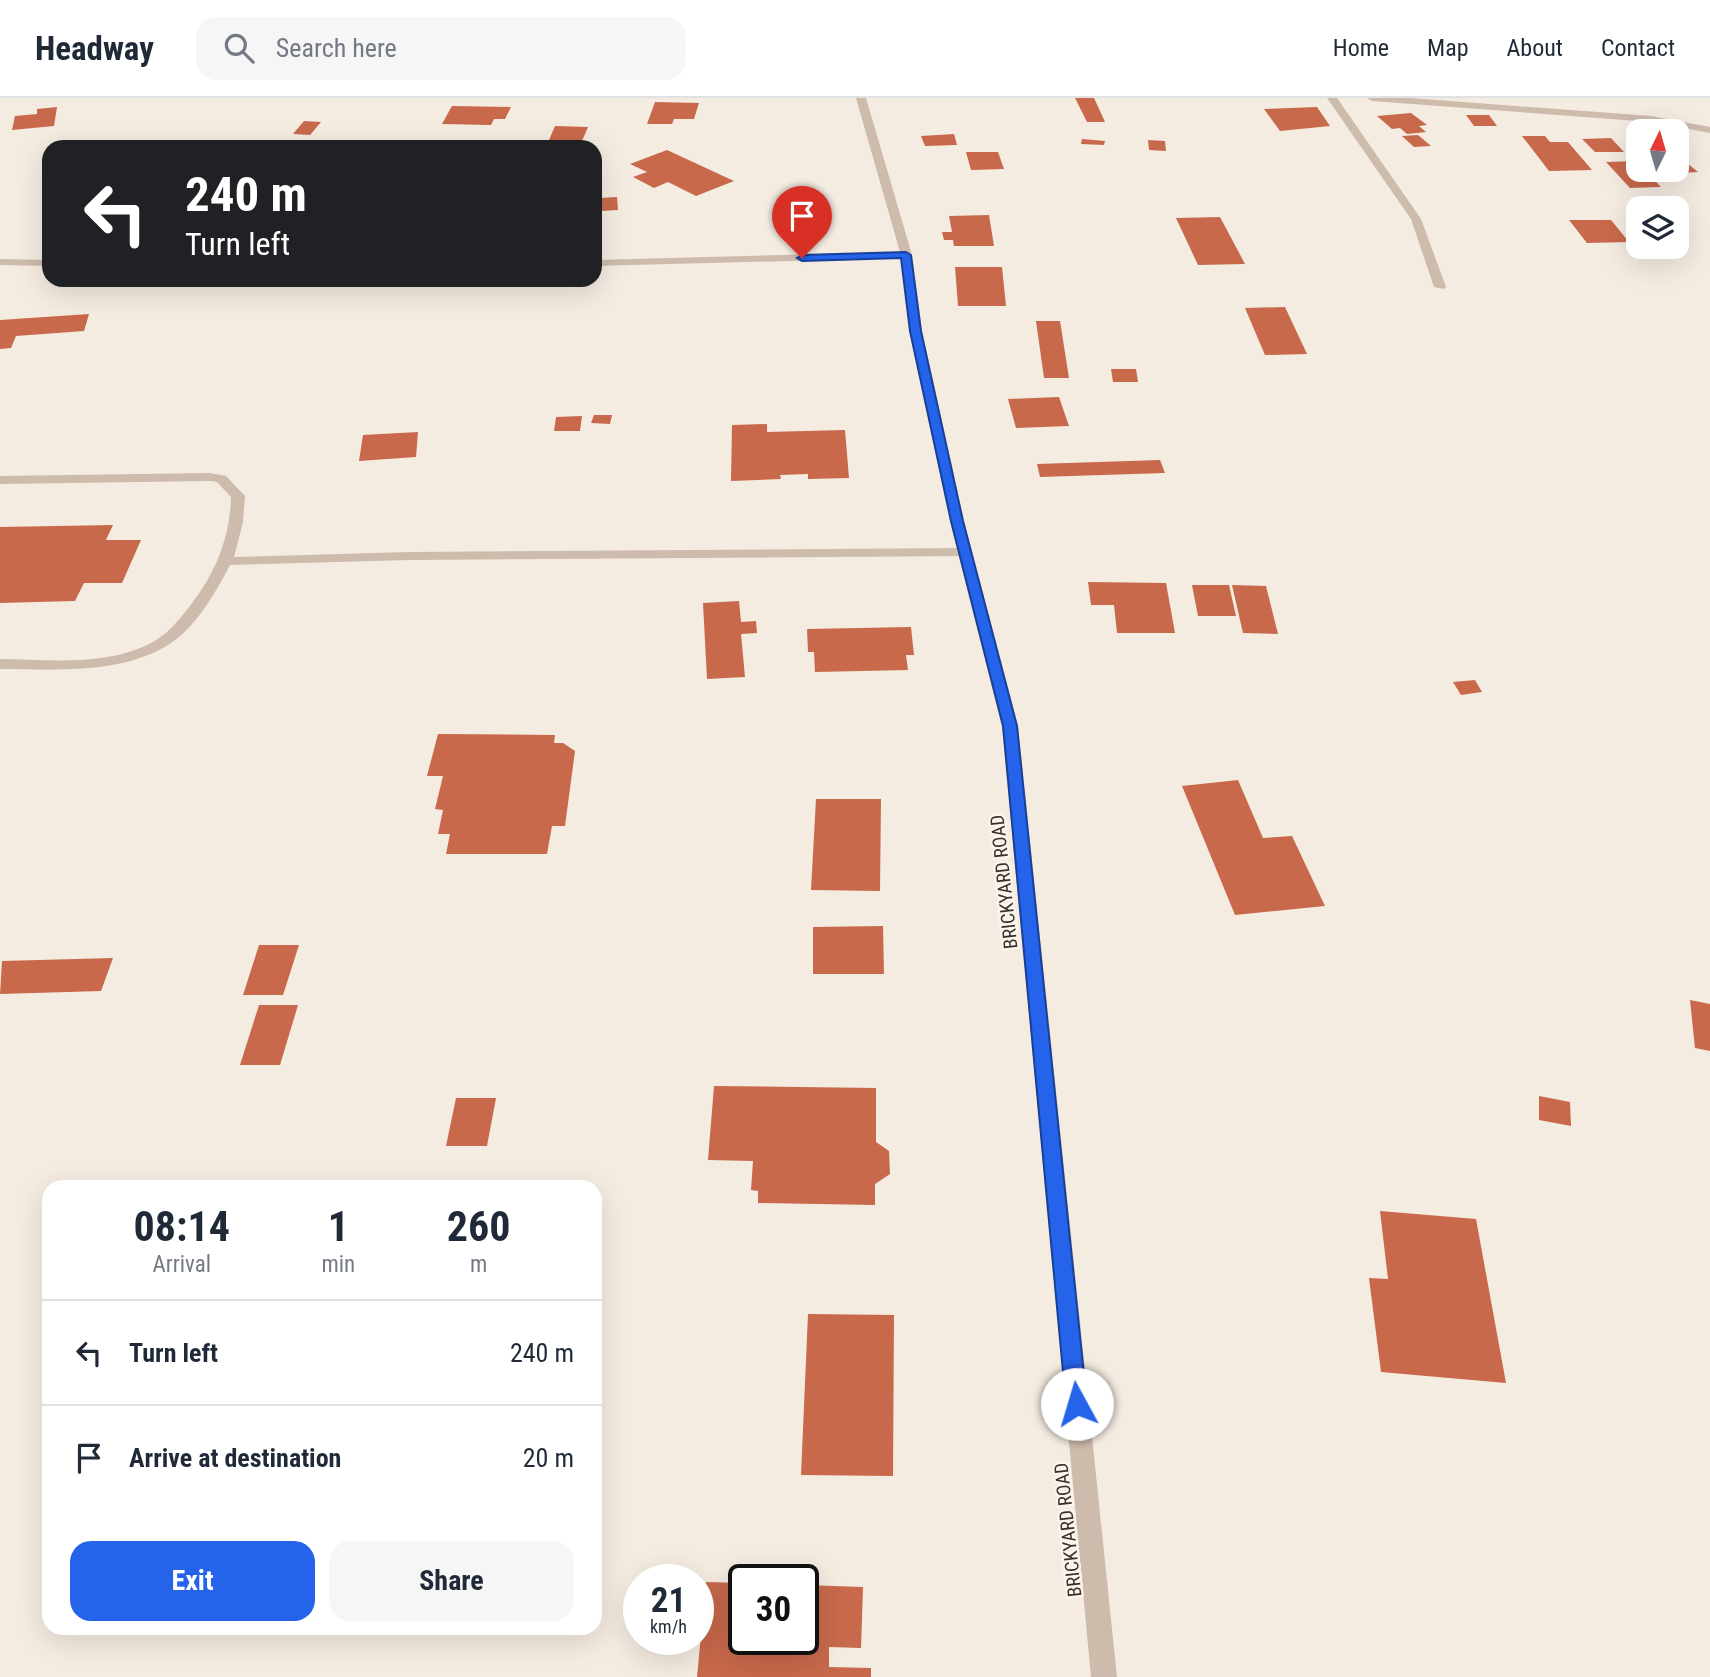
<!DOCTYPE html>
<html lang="en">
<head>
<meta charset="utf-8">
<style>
  body { margin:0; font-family:"Roboto Condensed",sans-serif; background:#f6f6f7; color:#1f2937; height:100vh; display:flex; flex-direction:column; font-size:26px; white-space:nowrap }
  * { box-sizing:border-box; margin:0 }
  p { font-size:23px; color:#747a83 }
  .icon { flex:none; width:38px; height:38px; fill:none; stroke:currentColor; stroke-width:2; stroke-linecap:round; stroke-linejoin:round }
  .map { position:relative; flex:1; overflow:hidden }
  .panel { position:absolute; left:42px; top:1082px; width:560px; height:455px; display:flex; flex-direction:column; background:#fff; border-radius:21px; box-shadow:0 7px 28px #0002 }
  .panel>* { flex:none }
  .guide { position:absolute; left:42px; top:42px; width:560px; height:147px; border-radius:21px; box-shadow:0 7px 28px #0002; background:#202124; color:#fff; overflow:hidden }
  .needle { width:46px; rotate:5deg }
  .buttons { position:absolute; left:1626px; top:21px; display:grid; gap:14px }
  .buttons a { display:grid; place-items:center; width:63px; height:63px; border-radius:14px; background:#fff; box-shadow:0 7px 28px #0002; font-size:35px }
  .speed { position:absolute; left:623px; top:1466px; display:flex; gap:14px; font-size:35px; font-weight:700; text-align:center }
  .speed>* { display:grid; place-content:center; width:91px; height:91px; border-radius:50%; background:#fff; box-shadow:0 7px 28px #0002; line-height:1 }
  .speed small { font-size:18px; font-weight:400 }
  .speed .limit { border:4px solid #111; border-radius:10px; background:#fff; color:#111 }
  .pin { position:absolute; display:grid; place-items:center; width:60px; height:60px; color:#fff; margin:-72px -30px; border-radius:50% 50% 50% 0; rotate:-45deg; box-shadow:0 0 7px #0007 }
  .pin .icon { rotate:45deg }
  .me { position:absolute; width:77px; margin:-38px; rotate:354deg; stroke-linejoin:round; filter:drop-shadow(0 0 5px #0008) }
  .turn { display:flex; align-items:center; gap:24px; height:147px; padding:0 28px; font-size:32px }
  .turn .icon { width:91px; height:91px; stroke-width:2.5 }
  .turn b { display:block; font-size:49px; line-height:60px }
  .eta { display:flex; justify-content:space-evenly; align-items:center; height:119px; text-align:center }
  .eta b { font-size:42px; font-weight:700; line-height:49px }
  .cta { display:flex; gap:14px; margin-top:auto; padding:14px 28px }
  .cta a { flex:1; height:80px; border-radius:21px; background:#2563eb; color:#fff; font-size:28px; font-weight:700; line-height:80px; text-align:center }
  .cta a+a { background:#f6f6f7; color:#1f2937 }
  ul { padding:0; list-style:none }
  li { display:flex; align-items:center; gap:21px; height:105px; padding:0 28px; border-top:2px solid #e0e1e3 }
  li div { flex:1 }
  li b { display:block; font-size:26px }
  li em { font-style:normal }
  header { display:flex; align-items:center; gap:42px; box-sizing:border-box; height:98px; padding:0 35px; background:#fff; border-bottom:2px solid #e0e1e3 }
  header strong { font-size:33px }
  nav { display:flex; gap:38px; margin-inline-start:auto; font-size:24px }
  .search { width:490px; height:63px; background:#f6f6f7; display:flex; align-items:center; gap:18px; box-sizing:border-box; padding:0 24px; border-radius:21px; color:#747a83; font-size:26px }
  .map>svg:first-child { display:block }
  .building { fill:#c8694b }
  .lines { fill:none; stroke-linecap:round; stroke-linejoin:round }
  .lane { fill:#cdbbac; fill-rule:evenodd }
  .street { fill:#cdbbac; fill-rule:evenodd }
  .route { fill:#2563eb; stroke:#184099; stroke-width:2 }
  .labels { text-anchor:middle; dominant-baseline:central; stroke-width:5; stroke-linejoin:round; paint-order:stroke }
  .street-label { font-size:19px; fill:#3b302b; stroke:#fbf5ee }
</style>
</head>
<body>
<header>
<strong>Headway</strong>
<div class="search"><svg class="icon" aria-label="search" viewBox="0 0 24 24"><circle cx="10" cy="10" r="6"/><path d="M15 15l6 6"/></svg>Search here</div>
<nav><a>Home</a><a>Map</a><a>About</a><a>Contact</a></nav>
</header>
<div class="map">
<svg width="1710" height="1579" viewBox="0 0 1710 1579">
  <rect width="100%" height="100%" fill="#f4ebe1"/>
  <!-- building -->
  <g class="building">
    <polygon points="1075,0 1094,0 1105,24 1087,24"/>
    <polygon points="655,4 699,5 694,21 674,21 672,26 647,26"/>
    <polygon points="452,8 511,9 505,21 494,21 491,27 442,26"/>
    <polygon points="57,9 54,28 12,32 15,18 37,16 37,11"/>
    <polygon points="1317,9 1330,28 1280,33 1264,11"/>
    <polygon points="1411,15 1427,27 1419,28 1426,34 1407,36 1400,30 1392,31 1377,18"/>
    <polygon points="1466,17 1489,17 1497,28 1474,28"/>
    <polygon points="304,23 321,24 310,37 293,36"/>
    <polygon points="555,28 588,29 582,43 569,42 566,49 546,49"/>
    <polygon points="954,36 957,47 925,48 921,38"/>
    <polygon points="1418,37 1431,48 1414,49 1402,38"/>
    <polygon points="1522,38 1545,38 1550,44 1568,44 1592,72 1549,73"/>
    <polygon points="1611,40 1624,54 1595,54 1582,41"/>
    <polygon points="1082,41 1105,43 1104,47 1081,46"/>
    <polygon points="1148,42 1165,43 1166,53 1149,52"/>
    <polygon points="667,52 734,83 696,98 668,84 654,90 633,79 647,74 630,66"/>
    <polygon points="966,54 998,54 1004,71 971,72"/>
    <polygon points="1676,56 1698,74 1662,76 1656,72 1676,72"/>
    <polygon points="1637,63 1638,72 1645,72 1661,89 1630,90 1606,64"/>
    <polygon points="617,99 618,112 601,113 600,100"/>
    <polygon points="989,117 994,148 954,148 953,142 944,142 942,134 952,134 949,118"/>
    <polygon points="1220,119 1245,166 1198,167 1176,120"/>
    <polygon points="1569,122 1611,122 1629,144 1587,145"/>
    <polygon points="955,169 1002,169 1006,208 958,208"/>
    <polygon points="1285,209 1307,256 1265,257 1245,210"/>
    <polygon points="89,216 84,233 16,238 11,250 0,251 0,222"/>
    <polygon points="1036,223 1060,223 1069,280 1044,280"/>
    <polygon points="1111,271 1136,271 1138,284 1113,284"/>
    <polygon points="1059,299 1069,328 1016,330 1008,301"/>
    <polygon points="594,317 612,317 610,326 591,325"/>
    <polygon points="582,318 580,333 554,333 556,319"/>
    <polygon points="767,326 767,334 845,332 849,380 808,381 808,376 780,377 781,381 731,383 732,327"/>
    <polygon points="418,334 416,359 359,363 363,337"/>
    <polygon points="1160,362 1165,375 1040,379 1037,366"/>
    <polygon points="113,427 106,442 141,442 122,485 84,485 75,503 0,505 0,429"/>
    <polygon points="1088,484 1166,485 1175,535 1117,535 1114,507 1091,507"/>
    <polygon points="1192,487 1229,487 1236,518 1198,518"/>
    <polygon points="1232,487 1266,488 1278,536 1243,535"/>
    <polygon points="739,503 741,524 756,523 757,535 741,536 745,579 707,581 703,505"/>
    <polygon points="911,529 914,557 906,557 908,572 815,574 814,554 808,554 807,531"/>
    <polygon points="1475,582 1482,594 1461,597 1453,584"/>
    <polygon points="438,636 555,637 554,645 563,645 575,653 565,728 552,728 547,756 446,756 450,736 438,736 443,712 435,711 443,678 427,678"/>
    <polygon points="1238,682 1263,740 1292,738 1325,808 1235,817 1182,688"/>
    <polygon points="816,701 881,701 880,793 811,792"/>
    <polygon points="883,828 884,876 813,876 813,829"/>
    <polygon points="259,847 299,847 283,897 243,897"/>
    <polygon points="113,860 101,893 0,896 2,863"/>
    <polygon points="1690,902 1710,906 1710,953 1695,950"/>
    <polygon points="259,907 298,907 280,967 240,967"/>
    <polygon points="714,988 876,990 876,1044 889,1053 890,1076 875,1086 875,1107 758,1105 758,1093 751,1092 753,1063 708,1062"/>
    <polygon points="1539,998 1570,1004 1571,1028 1539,1022"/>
    <polygon points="456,1000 496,1000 487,1048 446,1048"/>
    <polygon points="1380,1113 1476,1121 1506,1285 1381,1274 1369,1180 1388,1181"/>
    <polygon points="808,1216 894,1217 893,1378 801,1377"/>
    <polygon points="706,1484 744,1485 744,1542 803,1542 803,1487 863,1489 861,1550 829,1549 829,1569 871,1570 871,1579 697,1579"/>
  </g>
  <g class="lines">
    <!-- lane -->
    <g class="lane">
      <polygon points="1327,0 1337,0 1421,121 1446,189 1444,191 1434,189 1411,121"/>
      <path d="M210 375 226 378 245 398 243 424 234 459 410 454 965 450 972 454 965 458 410 462 230 467C216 494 195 531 168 547 119 577 55 571 0 571V561C52 562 123 570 166 535 179 523 190 508 200 494 220 464 230 434 231 399L217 384 210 383 0 386V378Z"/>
    </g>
    <!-- street -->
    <g class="street">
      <polygon points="856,0 866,0 912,157 922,233 964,423 1018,628 1117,1579 1091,1579 1002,628 950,423 910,233 901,160 595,168 595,162 900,154"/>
      <polygon points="1367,0 1410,0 1651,18 1710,29 1710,35 1651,24 1372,3"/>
      <polygon points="0,161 49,162 49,168 0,167"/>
    </g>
  </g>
  <!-- route -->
  <polygon class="route" points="906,154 911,157 921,233 963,423 1017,628 1087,1306 1084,1312 1077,1315 1069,1312 1066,1306 1003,628 951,423 910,233 901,160 802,163 797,160 802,157"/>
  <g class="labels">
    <!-- street labels -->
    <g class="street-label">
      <text transform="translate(1004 784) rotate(-96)">BRICKYARD ROAD</text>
      <text transform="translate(1068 1432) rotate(-96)">BRICKYARD ROAD</text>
    </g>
  </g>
</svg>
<div class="buttons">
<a><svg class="needle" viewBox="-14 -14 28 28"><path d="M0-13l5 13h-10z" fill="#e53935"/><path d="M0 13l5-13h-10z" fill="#747a83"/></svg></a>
<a><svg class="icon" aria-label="layers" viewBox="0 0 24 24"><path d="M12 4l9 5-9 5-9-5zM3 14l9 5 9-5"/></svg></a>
</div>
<div class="speed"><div>21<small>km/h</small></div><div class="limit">30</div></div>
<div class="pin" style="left:802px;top:160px;background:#d93025"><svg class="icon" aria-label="arrive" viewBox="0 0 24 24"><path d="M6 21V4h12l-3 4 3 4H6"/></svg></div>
<svg class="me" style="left:1077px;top:1306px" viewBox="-20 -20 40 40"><circle r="19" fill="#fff"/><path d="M0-13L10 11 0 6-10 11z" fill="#2563eb"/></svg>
<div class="guide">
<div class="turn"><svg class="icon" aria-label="left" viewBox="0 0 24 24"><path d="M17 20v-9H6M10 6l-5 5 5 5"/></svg><div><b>240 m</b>Turn left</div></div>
</div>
<section class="panel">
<div class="eta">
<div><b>08:14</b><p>Arrival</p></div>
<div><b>1</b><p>min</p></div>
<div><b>260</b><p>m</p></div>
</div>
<ul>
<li><svg class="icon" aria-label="left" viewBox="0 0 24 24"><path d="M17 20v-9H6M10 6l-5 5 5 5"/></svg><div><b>Turn left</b></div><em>240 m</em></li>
<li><svg class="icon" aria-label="arrive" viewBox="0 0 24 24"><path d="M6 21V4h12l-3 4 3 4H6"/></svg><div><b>Arrive at destination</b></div><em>20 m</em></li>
</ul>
<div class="cta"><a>Exit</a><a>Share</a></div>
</section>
</div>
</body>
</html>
